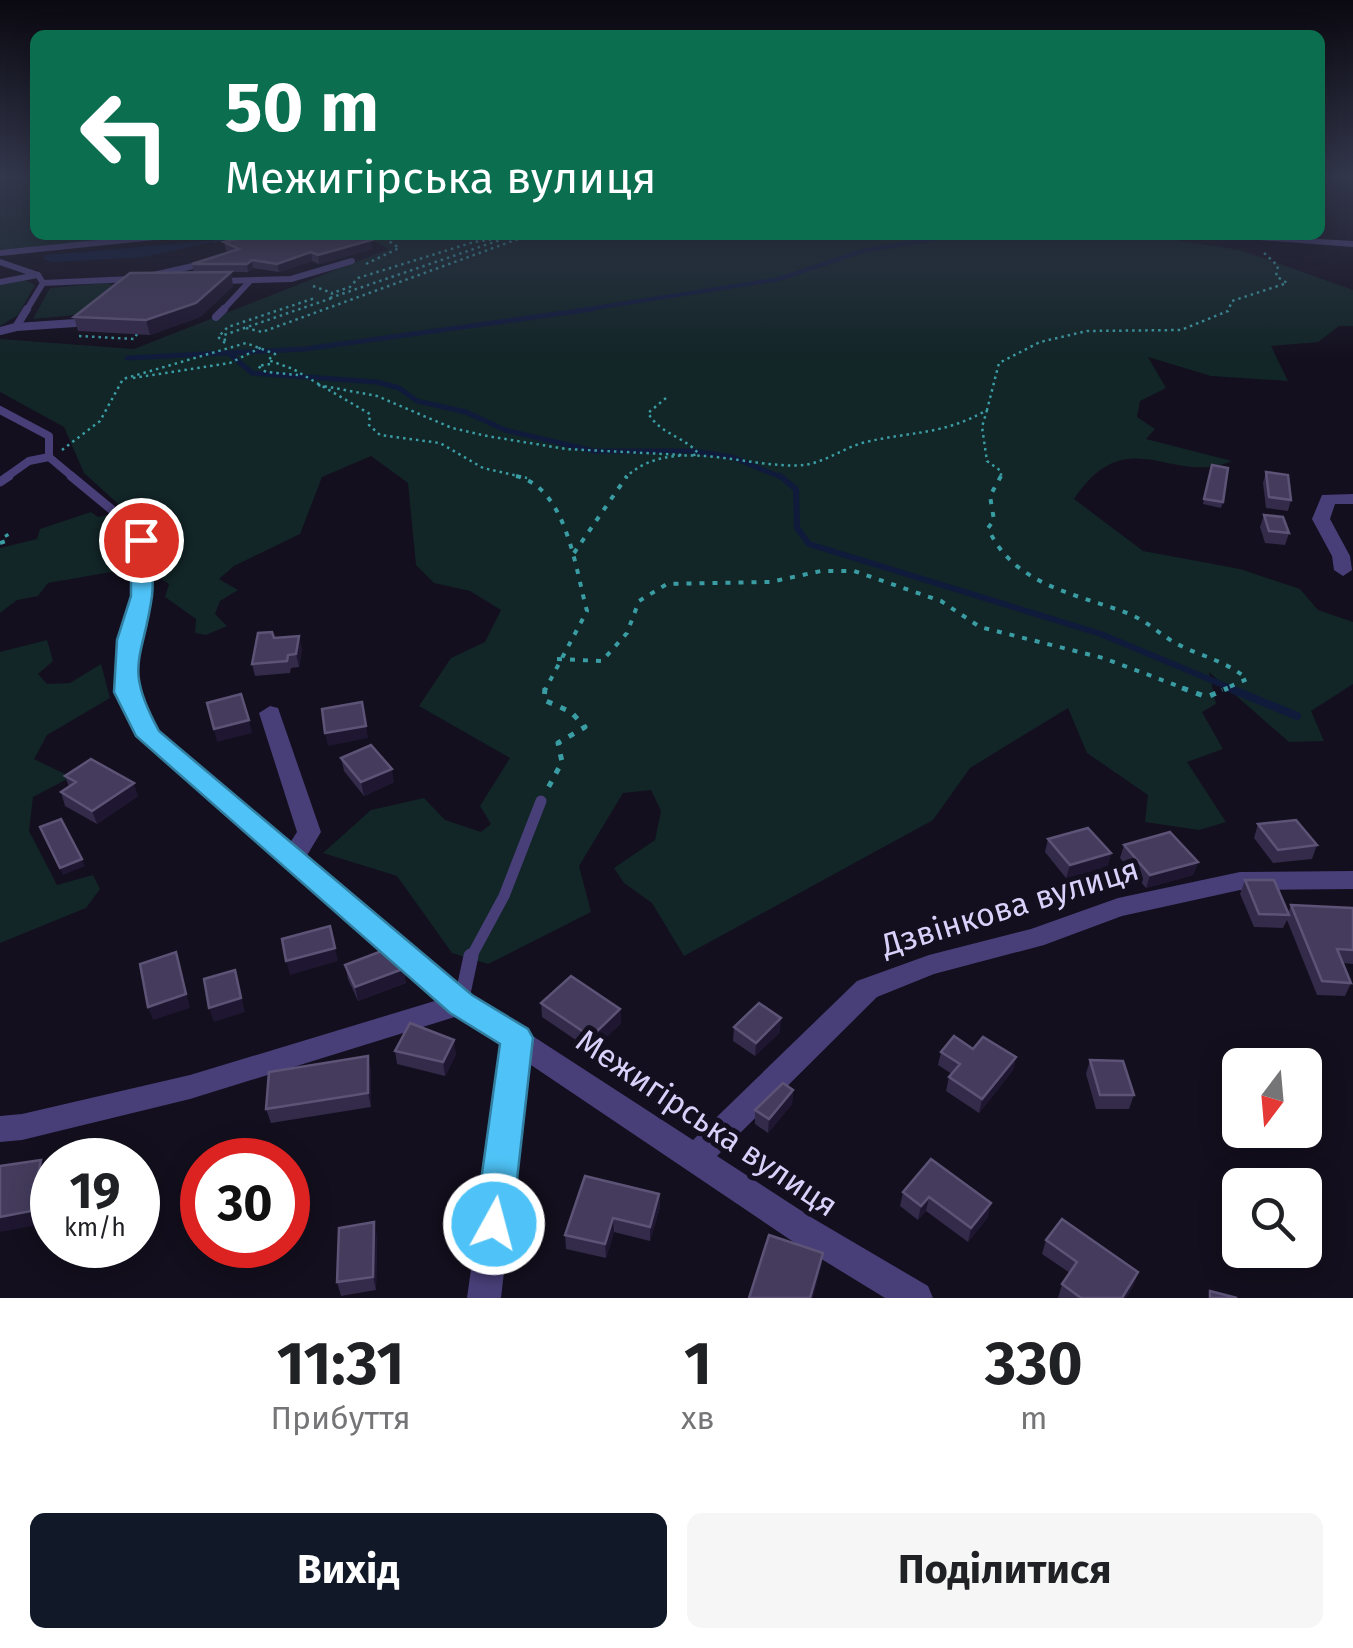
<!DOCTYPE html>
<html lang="uk">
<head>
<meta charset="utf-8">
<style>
  body { margin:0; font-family:"Fira Sans",sans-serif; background:#f6f6f6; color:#202124; height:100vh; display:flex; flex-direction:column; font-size:38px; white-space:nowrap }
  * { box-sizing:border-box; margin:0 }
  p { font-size:32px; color:#757577 }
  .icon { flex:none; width:55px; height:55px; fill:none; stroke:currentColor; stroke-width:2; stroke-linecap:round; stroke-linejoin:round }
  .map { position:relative; height:1298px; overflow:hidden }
  .panel { display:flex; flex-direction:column; background:#fff; flex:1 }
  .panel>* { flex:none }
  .banner { position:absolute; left:30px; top:30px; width:1295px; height:210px; border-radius:15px; box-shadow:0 5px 25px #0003; background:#0b6e4f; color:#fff; overflow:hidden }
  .needle { width:65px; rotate:196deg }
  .buttons { position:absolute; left:1222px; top:1048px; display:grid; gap:20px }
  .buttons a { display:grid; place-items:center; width:100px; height:100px; border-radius:15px; background:#fff; box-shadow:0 5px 25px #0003; font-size:50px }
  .speed { position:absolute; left:30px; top:1138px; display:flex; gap:20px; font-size:50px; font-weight:700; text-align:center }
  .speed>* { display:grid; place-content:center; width:130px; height:130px; border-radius:50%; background:#fff; box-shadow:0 5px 25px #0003; line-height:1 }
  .speed small { font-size:25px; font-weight:400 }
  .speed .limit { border:15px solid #d22; background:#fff; color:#111 }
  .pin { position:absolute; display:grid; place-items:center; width:85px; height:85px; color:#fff; margin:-42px; border:5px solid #fff; border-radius:50%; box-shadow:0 2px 10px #0007 }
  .me { position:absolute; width:110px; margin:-55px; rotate:7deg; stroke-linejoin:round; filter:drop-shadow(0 0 8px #0008) }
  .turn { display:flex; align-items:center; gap:35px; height:210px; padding:0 30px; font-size:45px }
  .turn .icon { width:130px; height:130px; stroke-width:2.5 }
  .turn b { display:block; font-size:70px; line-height:85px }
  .eta { display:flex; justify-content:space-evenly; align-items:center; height:170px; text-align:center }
  .eta b { font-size:60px; font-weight:700; line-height:70px }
  .button { display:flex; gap:20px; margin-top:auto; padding:20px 30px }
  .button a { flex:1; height:115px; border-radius:15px; background:#111827; color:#fff; font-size:40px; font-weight:700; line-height:115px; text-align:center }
  .button a+a { background:#f6f6f6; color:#202124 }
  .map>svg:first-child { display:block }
  .green { fill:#122527 }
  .water { fill:#101b3b }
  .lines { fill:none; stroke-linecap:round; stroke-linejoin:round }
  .stream-far3 { stroke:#101b3b; stroke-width:4 }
  .stream-far2 { stroke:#101b3b; stroke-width:5 }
  .stream-far1 { stroke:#101b3b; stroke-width:6 }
  .stream { stroke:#101b3b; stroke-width:8 }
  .path-far2 { stroke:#3b9da4; stroke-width:2.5; stroke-dasharray:2.5 4; stroke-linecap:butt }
  .path-far1 { stroke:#3b9da4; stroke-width:4; stroke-dasharray:5 8; stroke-linecap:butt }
  .path { stroke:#3b9da4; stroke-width:5; stroke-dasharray:6 9; stroke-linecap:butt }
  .lane-far4 { stroke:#483f78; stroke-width:6 }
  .lane-far3 { stroke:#483f78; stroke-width:8 }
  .lane-far2 { stroke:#483f78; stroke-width:9 }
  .lane-far1 { stroke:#483f78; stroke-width:11 }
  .lane { stroke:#483f78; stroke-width:15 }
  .street { fill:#483f78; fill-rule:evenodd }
  .wall { fill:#342a4a }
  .shaded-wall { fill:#1f1731 }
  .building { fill:#453c5d; stroke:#5d5376; stroke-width:2.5 }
  .route { fill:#4fc3f7; stroke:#337fa1; stroke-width:2.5 }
  .labels { text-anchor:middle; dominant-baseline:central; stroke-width:10; stroke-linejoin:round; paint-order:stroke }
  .near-street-label { font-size:32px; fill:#dad1fa; stroke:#130f1e }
</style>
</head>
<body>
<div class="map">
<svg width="1353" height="1298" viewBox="0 0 1353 1298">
  <rect width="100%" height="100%" fill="#130f1e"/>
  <!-- green -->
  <g class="green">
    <polygon points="0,178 35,178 35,235 169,235 0,250"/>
    <path d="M363 235H1142L1240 250 1353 290V326H1339L1318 342 1271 346 1288 381 1211 376 1148 357 1166 388 1140 401 1137 417 1155 429 1146 439 1232 461C1171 487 1128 419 1074 499L1143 551 1240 569 1300 589 1318 610 1353 622V684L1311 711 1324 741 1289 742 1209 672 1216 704 1202 712 1223 749 1187 762 1226 822 1199 830 1145 822 1148 795 1087 753 1068 708 970 768 933 820 684 956 652 903 624 883 614 868 655 840 661 811 651 790 623 793 579 866 591 912 488 964 452 953 397 876 323 853 371 810 424 798 445 820 481 832 491 824 480 806 510 758 419 706 451 658 485 642 501 610 470 591 434 583 416 565 408 483 371 456 322 477 300 534 234 566 219 579 238 590 220 601 215 614 227 626 206 635 195 633 196 619 165 597 169 584 148 571 145 554 111 572 48 583 38 596 17 600 0 613V548L37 539 40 529 91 512 98 517 126 511 84 473 64 427 0 392V339L134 349 389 249Z"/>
    <polygon points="23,279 35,285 18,315 0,326 0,281"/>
    <polygon points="106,283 116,286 75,315 33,319 50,288"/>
    <polygon points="47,640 53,661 38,674 47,684 70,683 101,664 110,698 47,735 34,759 71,777 33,797 29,831 57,885 93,875 100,889 86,908 0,943 0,652"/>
  </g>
  <!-- water -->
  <polygon class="water" points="220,240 145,257 53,262 43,259 46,255"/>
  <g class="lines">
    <!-- stream-far3 -->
    <g class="stream-far3">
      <polyline points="215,241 238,235"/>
      <polyline points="576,311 779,279 862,251 957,235"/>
    </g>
    <!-- stream-far2 -->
    <g class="stream-far2">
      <polyline points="230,354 252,373 377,382 399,388 417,401 466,412 505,430 594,451 693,451 732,457 783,478"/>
      <polyline points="127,358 305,349 593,309"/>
    </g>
    <!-- stream-far1 -->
    <polyline class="stream-far1" points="780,476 796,489 797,528 809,544 1101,634 1235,690"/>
    <!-- stream -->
    <polyline class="stream" points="1229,688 1297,716"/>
    <!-- path-far2 -->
    <g class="path-far2">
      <polyline points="1234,235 1247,236"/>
      <polyline points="366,264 399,248 380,235"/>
      <polyline points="313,286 332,293"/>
      <polyline points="330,298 500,240"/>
      <polyline points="246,328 262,332 529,235"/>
      <polyline points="79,336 134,339 137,334"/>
      <polyline points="225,341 224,335 332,298 332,293 350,287 358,278 474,242 521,235"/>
      <polyline points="225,343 218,337 228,327 315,298"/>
      <polyline points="270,364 258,366 266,372 298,375"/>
      <polyline points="133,378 230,363 262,347"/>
      <polyline points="318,385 377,396 452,428 487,436 566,449 683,455"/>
      <path d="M666 398 648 413C660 434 683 436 698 453L692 456"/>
      <polyline points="987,410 982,427 987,461 1001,471 1001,478"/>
      <polyline points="62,450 100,421 123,379 246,343 275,354 268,360 293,369 370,414 369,425 380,435 440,443 483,468 527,478"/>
      <path d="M625 478C671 433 748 470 804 465 825 462 842 449 862 443 909 431 942 436 987 410L999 363 1040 342 1087 331 1181 330 1228 311 1232 301 1287 283 1276 276 1278 266 1263 252"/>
    </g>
    <!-- path-far1 -->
    <g class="path-far1">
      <path d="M516 476C567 488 575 568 587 611L545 690"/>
      <path d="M1001 476 990 496 994 520 988 528C1013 585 1074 593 1127 613 1145 620 1156 631 1172 641 1197 656 1224 659 1247 679L1222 690"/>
      <polyline points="0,543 9,540 6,534"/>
      <polyline points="574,553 627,476"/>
      <polyline points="557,659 602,661 627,633 639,601 667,584 770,582 821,571 854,571 941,601 980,627 1103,658 1189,690"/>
    </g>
    <!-- path -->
    <g class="path">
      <polyline points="545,688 544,700 571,712 585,727 558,743 562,762 548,788"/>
      <polyline points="1182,688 1207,697 1228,688"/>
    </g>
    <!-- lane-far4 -->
    <g class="lane-far4">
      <polyline points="0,253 174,235"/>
      <polyline points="0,262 38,275"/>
      <polyline points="149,276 206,263"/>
      <polyline points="223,281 291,279 352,261"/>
      <polyline points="0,282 37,275"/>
      <polyline points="43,283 132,279"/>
      <polyline points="26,311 43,283 38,275"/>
      <polyline points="222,311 250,281"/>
    </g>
    <!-- lane-far3 -->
    <g class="lane-far3">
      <polyline points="216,317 224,309"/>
      <polyline points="16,327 75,323 83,316"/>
      <polyline points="0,331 16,327 27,309"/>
      <polyline points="0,410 49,436 49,457 74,478"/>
      <polyline points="5,478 29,461 49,457"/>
    </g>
    <!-- lane-far2 -->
    <g class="lane-far2">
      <polyline points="71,476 128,523 141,540 141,595 129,640 126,690"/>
      <polyline points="0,482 9,476"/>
    </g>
    <!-- lane-far1 -->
    <g class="lane-far1">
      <polyline points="126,692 126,688"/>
      <polyline points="470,959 504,896 541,801"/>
    </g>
    <!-- lane -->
    <polyline class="lane" points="462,998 471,956"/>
    <!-- street -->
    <g class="street">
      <polygon points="1255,235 1353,241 1353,247 1259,240 1255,239"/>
      <polygon points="1353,494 1353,504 1335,504 1330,519 1350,556 1352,570 1343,576 1334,570 1332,556 1312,519 1322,495"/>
      <polygon points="126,686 133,687 158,731 290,843 297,832 259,713 270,706 278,708 321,832 306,857 471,996 693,1140 857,981 929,955 1031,929 1118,898 1240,872 1353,871 1353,889 1240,890 1122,916 1044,945 934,974 877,997 717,1156 814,1219 928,1286 933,1298 885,1298 792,1241 528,1063 501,1298 467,1298 502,1046 458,1016 190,1099 22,1140 0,1142 0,1116 22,1114 190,1075 438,1000 141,740 116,692"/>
    </g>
  </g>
  <!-- wall -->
  <g class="wall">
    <polygon points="371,240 372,249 319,264 312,261 279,272 253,268 248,272 231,272 233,286 200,317 150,335 78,331 74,317 194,273 192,264 230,252 226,250 224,242"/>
    <polygon points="1212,465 1223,502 1221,508 1203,504"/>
    <polygon points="1266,472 1291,500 1288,511 1266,508 1263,483"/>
    <polygon points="1264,515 1289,533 1285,545 1265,543 1260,527"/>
    <polygon points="274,638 302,648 299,667 291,668 290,673 255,676 252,664"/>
    <polygon points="341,758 394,782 364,796 344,771"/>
    <polygon points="65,776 138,796 97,824 65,806 61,792 69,787"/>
    <polygon points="1258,824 1317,845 1312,859 1273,863 1254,838"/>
    <polygon points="1048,839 1111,853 1107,867 1066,878 1045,852"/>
    <polygon points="1124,845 1198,862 1193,875 1146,888 1120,858"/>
    <polygon points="1245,880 1288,913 1291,905 1353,908 1353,964 1343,963 1351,983 1345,996 1317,995 1287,920 1283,928 1254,927 1240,894"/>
    <polygon points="345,965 403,969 406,983 358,1001 348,979"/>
    <polygon points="541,1003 620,1009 621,1023 592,1051 542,1017"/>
    <polygon points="734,1027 780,1032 755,1056 733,1041"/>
    <polygon points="973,1049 1016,1057 1013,1070 979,1113 946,1091 949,1077 952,1074 938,1065 941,1052"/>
    <polygon points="395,1051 456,1054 445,1076 397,1064"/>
    <polygon points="1090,1060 1134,1095 1129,1109 1096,1109 1086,1074"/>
    <polygon points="371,1070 371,1107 271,1123 266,1109"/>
    <polygon points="793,1090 792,1104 768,1133 755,1124 755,1110"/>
    <polygon points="931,1159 988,1217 968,1242 926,1211 918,1220 900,1206 903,1192"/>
    <polygon points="659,1194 660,1207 650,1241 614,1232 606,1258 566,1249 565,1235"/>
    <polygon points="377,1236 376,1290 341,1296 337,1282"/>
    <polygon points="1046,1240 1138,1272 1133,1286 1126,1298 1058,1298 1062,1284 1070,1273 1042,1254"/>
  </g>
  <!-- shaded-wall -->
  <g class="shaded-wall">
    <polygon points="371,240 372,249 319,264 318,255"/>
    <polygon points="311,252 312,261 279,272 277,264"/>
    <polygon points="252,260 253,268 248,272 247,264"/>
    <polygon points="231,272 233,286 200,317 150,335 146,320"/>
    <polygon points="299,636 302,648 299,667 296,654"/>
    <polygon points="249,720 252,733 217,742 214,729"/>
    <polygon points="366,726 368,738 328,746 325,733"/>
    <polygon points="392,769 394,782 364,796 361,782"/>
    <polygon points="134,783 138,796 97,824 92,811"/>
    <polygon points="1111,853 1107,867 1066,878 1070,865"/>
    <polygon points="82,859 85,866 63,875 60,868"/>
    <polygon points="1198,862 1193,875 1146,888 1150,875"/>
    <polygon points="335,948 338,961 290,975 286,961"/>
    <polygon points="176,952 190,1008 153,1020 148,1007"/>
    <polygon points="403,969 406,983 358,1001 355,987"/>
    <polygon points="235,970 245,1012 214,1022 209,1008"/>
    <polygon points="620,1009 621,1023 592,1051 591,1037"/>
    <polygon points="781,1018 780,1032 755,1056 756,1043"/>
    <polygon points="454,1040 456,1054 445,1076 443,1062"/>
    <polygon points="368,1056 371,1070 371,1107 368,1093"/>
    <polygon points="1016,1057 1013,1070 979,1113 982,1099"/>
    <polygon points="793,1090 792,1104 768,1133 769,1119"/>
    <polygon points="41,1160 48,1173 38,1225 0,1232 0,1217"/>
    <polygon points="659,1194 660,1207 650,1241 650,1227"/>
    <polygon points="929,1197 926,1211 918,1220 921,1206"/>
    <polygon points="991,1203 988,1217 968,1242 971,1228"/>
    <polygon points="613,1218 614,1232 606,1258 605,1244"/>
    <polygon points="374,1222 377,1236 376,1290 373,1277"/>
    <polygon points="823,1253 821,1267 813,1298 810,1298"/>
    <polygon points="1138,1272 1133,1286 1126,1298 1122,1298"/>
  </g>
  <!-- building -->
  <g class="building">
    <polygon points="254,235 357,235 371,240 318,255 311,252 277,264 252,260 247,264 192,264 239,249 224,242"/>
    <polygon points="231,272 196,303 146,320 74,317 130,273"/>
    <polygon points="1212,465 1228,468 1223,502 1204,499"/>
    <polygon points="1266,472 1288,475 1291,500 1269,497"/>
    <polygon points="1264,515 1283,517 1289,533 1269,531"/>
    <polygon points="272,632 274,638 299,636 296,654 288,655 287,661 252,664 258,633"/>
    <polygon points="241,694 249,720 214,729 207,703"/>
    <polygon points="362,702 366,726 325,733 322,709"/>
    <polygon points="371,745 392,769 361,782 341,758"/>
    <polygon points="91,759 134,783 92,811 61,792 76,782 65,776"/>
    <polygon points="61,819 82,859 60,868 40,827"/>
    <polygon points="1296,820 1317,845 1278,850 1258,824"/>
    <polygon points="1088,828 1111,853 1070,865 1048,839"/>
    <polygon points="1170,832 1198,862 1150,875 1124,845"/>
    <polygon points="1245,880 1274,880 1289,915 1259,914"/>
    <polygon points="1291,905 1353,908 1353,950 1337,949 1351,983 1322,981"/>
    <polygon points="330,926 335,948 286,961 282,939"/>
    <polygon points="387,949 403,969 355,987 345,965"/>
    <polygon points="176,952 186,994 148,1007 140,964"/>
    <polygon points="235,970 241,998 209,1008 204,979"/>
    <polygon points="571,976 620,1009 591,1037 541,1003"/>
    <polygon points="759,1003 781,1018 756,1043 734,1027"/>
    <polygon points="410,1023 454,1040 443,1062 395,1051"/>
    <polygon points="954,1036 973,1049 983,1037 1016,1057 982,1099 949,1077 960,1064 941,1052"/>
    <polygon points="368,1056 368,1093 266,1109 269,1072"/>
    <polygon points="1090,1060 1123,1061 1134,1095 1100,1095"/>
    <polygon points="783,1083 793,1090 769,1119 755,1110"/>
    <polygon points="931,1159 991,1203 971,1228 929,1197 921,1206 903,1192"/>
    <polygon points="41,1160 31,1211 0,1217 0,1166"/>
    <polygon points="585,1176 659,1194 650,1227 613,1218 605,1244 565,1235"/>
    <polygon points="1062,1219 1138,1272 1122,1298 1081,1298 1062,1284 1077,1262 1046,1240"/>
    <polygon points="374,1222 373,1277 337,1282 339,1228"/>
    <polygon points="769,1235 823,1253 810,1298 749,1298"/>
    <polygon points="1210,1291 1237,1298 1210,1298"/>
  </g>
  <!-- sky -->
  <linearGradient id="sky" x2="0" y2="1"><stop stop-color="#0a0810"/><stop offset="0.49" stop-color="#33374c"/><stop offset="1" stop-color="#33374c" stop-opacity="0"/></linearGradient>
  <rect width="1353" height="360" fill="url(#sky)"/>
  <!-- route -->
  <path class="route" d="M141 534 151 540C152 558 154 578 152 596 143 661 123 665 159 731L472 995 528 1029 533 1038 512 1224 506 1236 494 1241 481 1236 475 1224 500 1044 450 1013 136 736 114 692 117 640 131 596V540Z"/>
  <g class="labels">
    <!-- near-street labels -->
    <g class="near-street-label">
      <text transform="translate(1010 907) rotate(-17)">Дзвінкова вулиця</text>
      <text transform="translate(707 1123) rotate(34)">Межигірська вулиця</text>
    </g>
  </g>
</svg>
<div class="buttons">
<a><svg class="needle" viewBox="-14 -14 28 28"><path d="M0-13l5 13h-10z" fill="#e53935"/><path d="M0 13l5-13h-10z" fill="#757577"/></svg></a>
<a><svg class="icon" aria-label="search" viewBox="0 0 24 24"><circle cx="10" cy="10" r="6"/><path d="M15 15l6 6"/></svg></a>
</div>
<div class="speed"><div>19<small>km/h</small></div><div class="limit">30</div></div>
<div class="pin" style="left:141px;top:540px;background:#d93025"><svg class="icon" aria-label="arrive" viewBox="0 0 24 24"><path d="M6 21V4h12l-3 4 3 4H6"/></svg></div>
<svg class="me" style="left:494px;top:1224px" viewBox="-20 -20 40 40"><circle r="17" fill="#4fc3f7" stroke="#fff" stroke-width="3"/><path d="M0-11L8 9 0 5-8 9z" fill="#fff"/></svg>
<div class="banner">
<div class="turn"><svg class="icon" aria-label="left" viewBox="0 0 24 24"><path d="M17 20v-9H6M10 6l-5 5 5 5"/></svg><div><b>50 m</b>Межигірська вулиця</div></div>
</div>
</div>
<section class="panel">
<div class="eta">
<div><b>11:31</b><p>Прибуття</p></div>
<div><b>1</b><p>хв</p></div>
<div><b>330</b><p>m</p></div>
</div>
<div class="button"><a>Вихід</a><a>Поділитися</a></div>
</section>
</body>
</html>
